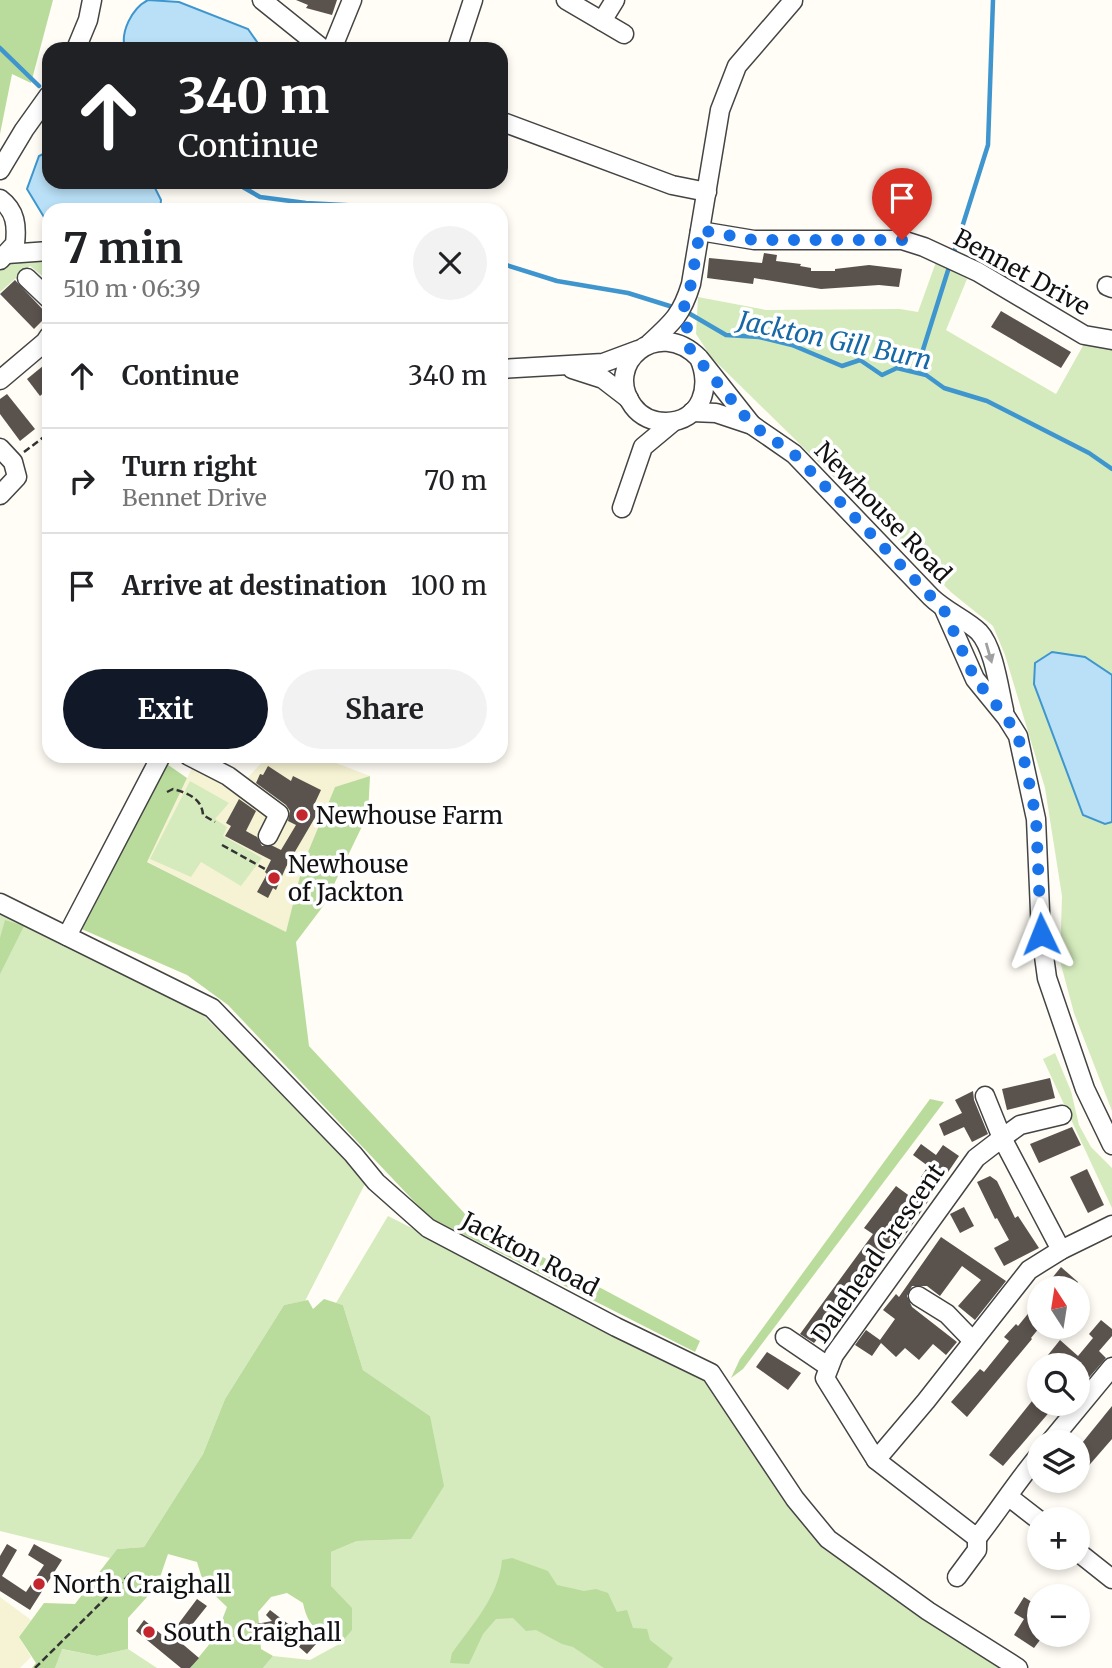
<!DOCTYPE html>
<html lang="en">
<head>
<meta charset="utf-8">
<style>
  body { margin:0; font-family:Merriweather,serif; background:#f2f2f2; color:#202124; height:100vh; display:flex; flex-direction:column; font-size:26px; white-space:nowrap }
  * { box-sizing:border-box; margin:0 }
  p { font-size:23px; color:#757577 }
  .icon { flex:none; width:38px; height:38px; fill:none; stroke:currentColor; stroke-width:2; stroke-linecap:round; stroke-linejoin:round }
  .map { position:relative; flex:1; overflow:hidden }
  .details { position:absolute; left:42px; top:203px; width:466px; height:560px; display:flex; flex-direction:column; background:#fff; border-radius:21px; box-shadow:0 4px 10px #0003 }
  .details>* { flex:none }
  .guide { position:absolute; left:42px; top:42px; width:466px; height:147px; border-radius:21px; box-shadow:0 4px 10px #0003; background:#202124; color:#fff; overflow:hidden }
  .needle { width:46px; rotate:348deg }
  .tools { position:absolute; left:1027px; top:1276px; display:grid; gap:14px }
  .tools a { display:grid; place-items:center; width:63px; height:63px; border-radius:50%; background:#fff; box-shadow:0 4px 10px #0003; font-size:35px }
  .pin { position:absolute; display:grid; place-items:center; width:60px; height:60px; color:#fff; margin:-72px -30px; border-radius:50% 50% 50% 0; rotate:-45deg; box-shadow:0 0 7px #0007 }
  .pin .icon { rotate:45deg }
  .me { position:absolute; width:77px; margin:-38px; rotate:358deg; stroke-linejoin:round; filter:drop-shadow(0 0 5px #0008) }
  .turn { display:flex; align-items:center; gap:24px; height:147px; padding:0 21px; font-size:32px }
  .turn .icon { width:91px; height:91px; stroke-width:2.5 }
  .turn b { display:block; font-size:49px; line-height:60px }
  .round { display:grid; place-items:center; flex:none; width:74px; height:74px; border-radius:37px; background:#f2f2f2 }
  .overview { display:flex; align-items:center; justify-content:space-between; height:119px; padding:0 21px }
  h1 { font-size:42px; font-weight:700; line-height:52px }
  .action { display:flex; gap:14px; margin-top:auto; padding:14px 21px }
  .action a { flex:1; height:80px; border-radius:42px; background:#111827; color:#fff; font-size:28px; font-weight:700; line-height:80px; text-align:center }
  .action a+a { background:#f2f2f2; color:#202124 }
  ul { padding:0; list-style:none }
  li { display:flex; align-items:center; gap:21px; height:105px; padding:0 21px; border-top:2px solid #e0e0e0 }
  li div { flex:1 }
  li b { display:block; font-size:26px }
  li em { font-style:normal }
  .map>svg:first-child { display:block }
  .farmland { fill:#f6f3d4 }
  .green { fill:#d5ebbd }
  .forest { fill:#b9dc9c }
  .water { fill:#b9e0f7; stroke:#3f96cf; stroke-width:2 }
  .lines { fill:none; stroke-linecap:round; stroke-linejoin:round }
  .stream { stroke:#3f96cf; stroke-width:4.5 }
  .building { fill:#5a524d }
  .minor-casing { stroke:#444; stroke-width:21 }
  .path { stroke:#333; stroke-width:2.5; stroke-dasharray:7 3.5; stroke-linecap:butt }
  .minor { stroke:#fff; stroke-width:18 }
  .oneway { fill:#a0a0a0 }
  .route { stroke:#1a73e8; stroke-width:12; stroke-dasharray:0 21.6 }
  .poi-dot { fill:#c4262e; stroke:#fff; stroke-width:2.5 }
  .labels { text-anchor:middle; dominant-baseline:central; stroke-width:7; stroke-linejoin:round; paint-order:stroke }
  .street-label { font-size:24px; fill:#111; stroke:#fff }
  .poi-label { font-size:24px; fill:#111; stroke:#fff; text-anchor:start }
  .water-label { font-size:26px; font-style:italic; fill:#1768a6; stroke:#fff }
</style>
</head>
<body>
<div class="map">
<svg width="1112" height="1668" viewBox="0 0 1112 1668">
  <rect width="100%" height="100%" fill="#fffdf5"/>
  <!-- farmland -->
  <g class="farmland">
    <polygon points="268,756 318,756 370,776 335,787 303,864 287,933 146,861 194,764 235,791"/>
    <polygon points="0,1597 31,1620 19,1637 31,1657 20,1668 0,1668"/>
  </g>
  <!-- green -->
  <g class="green">
    <polygon points="39,259 49,262 49,281 30,266 0,292 0,269 7,262"/>
    <polygon points="936,262 967,279 946,330 1056,394 1084,344 1112,350 1112,1111 1074,1013 1060,961 1062,896 1045,788 1005,655 993,626 952,593 712,358 696,334 698,297 766,310 900,309 918,312"/>
    <polygon points="190,781 229,803 215,819 227,827 223,836 262,858 241,886 201,862 191,877 150,859"/>
    <polygon points="0,908 189,1001 300,1111 366,1182 305,1301 284,1305 225,1399 203,1454 144,1547 117,1549 110,1558 0,1531"/>
    <polygon points="1055,1053 1071,1091 1079,1125 1091,1147 1112,1168 1112,1208 1043,1059"/>
    <polygon points="388,1216 707,1377 805,1524 1003,1668 263,1668 273,1656 310,1660 341,1643 331,1586 331,1552 357,1541 411,1539 430,1416 363,1370 343,1305 336,1303"/>
    <polygon points="61,1649 97,1656 128,1649 157,1668 55,1668"/>
  </g>
  <!-- forest -->
  <g class="forest">
    <polygon points="0,0 53,0 31,83 12,74 0,134"/>
    <polygon points="164,762 187,778 147,862 286,932 303,864 335,787 370,776 368,814 324,905 296,942 309,1046 468,1217 700,1341 695,1352 429,1217 228,1005 187,975 70,924"/>
    <polygon points="5,920 24,926 0,974 0,938"/>
    <polygon points="930,1099 944,1102 743,1369 731,1378 740,1359"/>
    <path d="M324 1299 343 1305 363 1370 430 1416 444 1486 411 1539 357 1541 331 1552V1586L352 1608V1630L341 1643C319 1633 308 1628 303 1603L287 1593 271 1597 258 1612 261 1649 273 1656 263 1668H190L216 1636 227 1607 204 1585 197 1562 168 1554 157 1586 128 1618V1649L97 1656 62 1649 55 1668H32L36 1663 19 1637 44 1603 75 1604 117 1549 144 1547 203 1454 225 1399 284 1305 308 1300 313 1309Z"/>
    <path d="M512 1558 548 1571 557 1585 584 1591 596 1589 608 1593 617 1612 627 1610 633 1628 647 1629 650 1640 673 1658 667 1668H604L573 1647 562 1644 536 1630 526 1631 513 1618 496 1619 483 1634 469 1664 450 1663 452 1653C472 1625 499 1596 502 1560Z"/>
  </g>
  <!-- water -->
  <g class="water">
    <path d="M148 0 179 2 248 29 262 49H125C120 32 132 8 148 0Z"/>
    <polygon points="49,151 49,182 152,182 161,200 160,210 49,210 49,223 47,222 27,189 39,156"/>
    <polygon points="1052,652 1085,657 1112,675 1112,822 1105,824 1083,815 1034,684 1035,663"/>
  </g>
  <g class="lines">
    <!-- stream -->
    <g class="stream">
      <polyline points="0,48 39,86"/>
      <polyline points="234,182 260,197 306,203 363,206 372,210"/>
      <polyline points="953,256 988,145 993,0"/>
      <polyline points="500,263 557,281 628,293 676,308"/>
      <polyline points="685,311 726,335 759,337 792,345 842,366 860,360 882,375 897,368 926,375 944,388 987,401 1089,453 1112,469"/>
      <polyline points="916,372 950,264"/>
    </g>
  </g>
  <!-- building -->
  <g class="building">
    <polygon points="296,0 337,0 332,15 306,8 308,5"/>
    <polygon points="764,253 777,255 776,261 801,264 800,266 811,268 811,271 835,271 835,269 869,265 902,269 899,287 879,285 821,289 754,278 753,284 707,278 709,258 762,263"/>
    <polygon points="15,280 48,315 34,329 0,294"/>
    <polygon points="1001,311 1071,352 1061,368 991,327"/>
    <polygon points="49,361 49,388 40,396 27,379"/>
    <polygon points="7,394 35,429 20,441 0,414 0,399"/>
    <polygon points="268,766 291,781 293,776 321,790 314,805 320,809 286,867 276,890 273,888 268,898 257,892 267,874 265,872 271,860 225,836 231,826 226,823 239,799 256,811 246,831 257,837 262,846 273,846 281,850 296,825 288,821 290,811 286,805 256,783 260,774 263,775"/>
    <polygon points="1050,1078 1055,1098 1007,1110 1002,1089"/>
    <polygon points="973,1091 974,1100 988,1134 972,1142 964,1127 944,1136 939,1124 962,1113 955,1100"/>
    <polygon points="1072,1127 1081,1145 1039,1163 1030,1144"/>
    <polygon points="921,1144 936,1155 943,1145 959,1156 899,1244 894,1240 834,1325 831,1323 814,1343 800,1334 873,1234 864,1228 896,1186 911,1197 924,1179 921,1177 928,1166 913,1155"/>
    <polygon points="1087,1169 1104,1205 1088,1213 1070,1177"/>
    <polygon points="990,1176 997,1181 1015,1218 1018,1216 1039,1248 1004,1266 994,1248 1009,1240 997,1218 995,1219 977,1182"/>
    <polygon points="964,1207 974,1226 960,1233 950,1214"/>
    <polygon points="941,1237 1006,1281 975,1320 958,1306 981,1280 962,1266 940,1296 927,1286 912,1286 907,1296 912,1307 957,1342 946,1355 933,1344 919,1360 905,1348 896,1357 881,1343 872,1356 855,1345 866,1330 880,1340 895,1319 883,1310 896,1294 899,1297"/>
    <polygon points="1061,1267 1078,1282 1073,1288 1044,1288"/>
    <polygon points="1040,1299 1040,1327 1031,1338 1032,1339 967,1417 951,1402 980,1369 984,1372 1009,1341 1004,1337 1016,1324 1018,1326"/>
    <polygon points="1101,1320 1112,1329 1112,1336 1099,1351 1106,1358 1078,1390 1078,1365 1040,1365 1060,1340 1078,1356 1093,1338 1089,1334"/>
    <polygon points="767,1352 801,1373 788,1390 756,1367"/>
    <polygon points="1036,1396 1040,1399 1040,1404 1045,1404 1052,1409 1003,1466 989,1455"/>
    <polygon points="1112,1406 1112,1439 1078,1478 1078,1448"/>
    <polygon points="7,1544 17,1550 2,1576 26,1592 44,1565 28,1555 34,1544 62,1560 30,1610 0,1591 0,1556"/>
    <polygon points="1024,1597 1035,1604 1030,1612 1039,1618 1034,1626 1040,1629 1040,1640 1034,1648 1014,1635 1024,1619 1014,1613"/>
    <polygon points="197,1599 207,1606 179,1641 199,1658 190,1668 181,1668 136,1631 144,1620 167,1639"/>
    <polygon points="270,1610 309,1640 316,1644 307,1654 280,1630 252,1633 251,1625 272,1621 266,1615"/>
  </g>
  <g class="lines">
    <defs>
      <g id="minor">
        <polyline points="262,0 323,49"/>
        <polyline points="566,0 624,34"/>
        <polyline points="602,21 615,0"/>
        <polyline points="76,49 88,20 92,0"/>
        <polyline points="332,49 352,0"/>
        <polyline points="457,49 473,0"/>
        <polyline points="500,121 672,185 707,192"/>
        <polyline points="0,170 24,130 49,95"/>
        <path d="M0 199C16 211 17 226 15 244L0 260"/>
        <polyline points="700,231 754,240 902,240 924,247 978,272 1084,335 1112,340"/>
        <polyline points="7,254 49,251"/>
        <polyline points="27,278 49,299"/>
        <polyline points="1107,286 1112,288"/>
        <path d="M650 343C673 322 682 314 691 284L720 110 737 66 793 1"/>
        <path d="M699 358C712 386 702 421 666 422 654 422 641 417 633 406 602 364 658 316 699 358L752 425"/>
        <polyline points="500,369 603,363 638,350"/>
        <polyline points="572,369 603,379 629,399"/>
        <polyline points="0,380 45,342 49,336"/>
        <path d="M692 412 716 413 752 425 794 454 931 597C945 611 967 620 979 632 994 648 999 689 1004 710"/>
        <polyline points="0,448 13,462 17,477 0,495"/>
        <polyline points="622,508 643,447 673,422"/>
        <polyline points="944,609 975,679 1006,717 1018,736 1036,819 1041,934 1047,978 1085,1089 1112,1145"/>
        <polyline points="189,756 228,776 279,814 268,836"/>
        <polyline points="0,903 212,1008 353,1154 376,1182 428,1228 616,1327 711,1373 795,1499 828,1539 928,1611 1018,1668"/>
        <polyline points="67,936 161,756"/>
        <polyline points="985,1096 1002,1138 1020,1125 1062,1115"/>
        <polyline points="918,1296 947,1314 973,1341"/>
        <polyline points="785,1337 829,1367"/>
        <polyline points="1050,1442 1112,1367"/>
        <path d="M1040 1454C1017 1481 999 1510 977 1538L876 1460 825 1378 834 1355 976 1158 1002 1138 1061 1250"/>
        <polyline points="876,1460 926,1401 1029,1270 1061,1250 1112,1225"/>
        <polyline points="1009,1497 1040,1521"/>
        <polyline points="1078,1552 1112,1579"/>
        <polyline points="957,1577 977,1550 977,1538"/>
      </g>
    </defs>
    <!-- minor casing -->
    <use href="#minor" class="minor-casing"/>
    <!-- path -->
    <g class="path">
      <polyline points="24,452 49,433"/>
      <path d="M167 792 173 789C187 793 202 798 203 815L215 822"/>
      <polyline points="222,845 265,869"/>
      <polyline points="35,1668 131,1573"/>
    </g>
    <!-- minor -->
    <use href="#minor" class="minor"/>
  </g>
  <!-- one-way arrows -->
  <defs><path id="oneway-solid" d="M-6-.8H1V-3.2L6.5 0L1 3.2V.8H-6Z" transform="scale(1.75)"/></defs>
  <use class="oneway" href="#oneway-solid" transform="translate(989 653) rotate(74)"/>
  <g class="lines">
    <!-- route -->
    <polyline class="route" points="902,240 754,240 700,230 691,284 684,307 690,349 752,425 794,454 944,610 975,679 1006,717 1018,736 1027,772 1036,818 1041,934"/>
  </g>
  <!-- markers -->
  <g class="poi-dot">
    <circle cx="302" cy="815" r="7"/>
    <circle cx="274" cy="878" r="7"/>
    <circle cx="39" cy="1584" r="7"/>
    <circle cx="149" cy="1632" r="7"/>
  </g>
  <g class="labels">
    <!-- street labels -->
    <g class="street-label">
      <text transform="translate(1022 272) rotate(29)">Bennet Drive</text>
      <text transform="translate(883 512) rotate(46)">Newhouse Road</text>
      <text transform="translate(878 1253) rotate(-55)">Dalehead Crescent</text>
      <text transform="translate(530 1254) rotate(28)">Jackton Road</text>
    </g>
    <!-- poi labels -->
    <g class="poi-label">
      <text x="316" y="815">Newhouse Farm</text>
      <text x="288" y="864">Newhouse<tspan x="288" dy="28">of Jackton</tspan></text>
      <text x="53" y="1584">North Craighall</text>
      <text x="163" y="1632">South Craighall</text>
    </g>
    <!-- water labels -->
    <g class="water-label">
      <text transform="translate(835 340) rotate(12)">Jackton Gill Burn</text>
    </g>
  </g>
</svg>
<div class="tools">
<a><svg class="needle" viewBox="-14 -14 28 28"><path d="M0-13l5 13h-10z" fill="#e53935"/><path d="M0 13l5-13h-10z" fill="#757577"/></svg></a>
<a><svg class="icon" aria-label="search" viewBox="0 0 24 24"><circle cx="10" cy="10" r="6"/><path d="M15 15l6 6"/></svg></a>
<a><svg class="icon" aria-label="layers" viewBox="0 0 24 24"><path d="M12 4l9 5-9 5-9-5zM3 14l9 5 9-5"/></svg></a>
<a>+</a>
<a>−</a>
</div>
<div class="pin" style="left:902px;top:240px;background:#d93025"><svg class="icon" aria-label="arrive" viewBox="0 0 24 24"><path d="M6 21V4h12l-3 4 3 4H6"/></svg></div>
<svg class="me" style="left:1041px;top:934px" viewBox="-20 -20 40 40"><path d="M0-17L14 15 0 8-14 15z" fill="#1a73e8" stroke="#fff" stroke-width="4"/></svg>
<div class="guide">
<div class="turn"><svg class="icon" aria-label="ahead" viewBox="0 0 24 24"><path d="M12 20V5M6 11l6-6 6 6"/></svg><div><b>340 m</b>Continue</div></div>
</div>
<section class="details">
<div class="overview"><div><h1>7 min</h1><p>510 m · 06:39</p></div><a class="round"><svg class="icon" aria-label="close" viewBox="0 0 24 24"><path d="M6 6l12 12M18 6L6 18"/></svg></a></div>
<ul>
<li><svg class="icon" aria-label="ahead" viewBox="0 0 24 24"><path d="M12 20V5M6 11l6-6 6 6"/></svg><div><b>Continue</b></div><em>340 m</em></li>
<li><svg class="icon" aria-label="right" viewBox="0 0 24 24"><path d="M7 20v-9h11M14 6l5 5-5 5"/></svg><div><b>Turn right</b><p>Bennet Drive</p></div><em>70 m</em></li>
<li><svg class="icon" aria-label="arrive" viewBox="0 0 24 24"><path d="M6 21V4h12l-3 4 3 4H6"/></svg><div><b>Arrive at destination</b></div><em>100 m</em></li>
</ul>
<div class="action"><a>Exit</a><a>Share</a></div>
</section>
</div>
</body>
</html>
